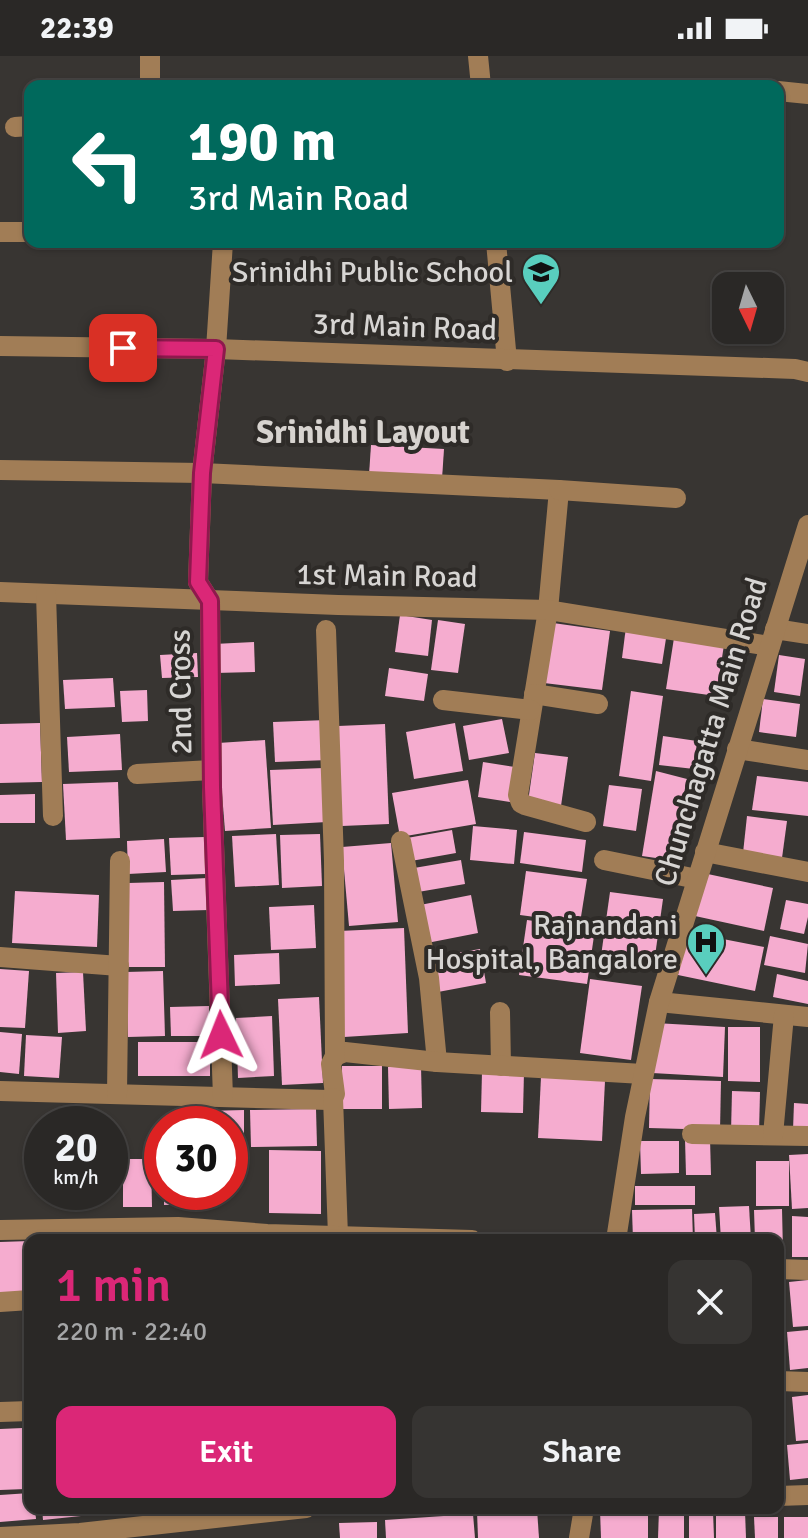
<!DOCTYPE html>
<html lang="en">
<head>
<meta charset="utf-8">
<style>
  body { margin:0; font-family:Signika,sans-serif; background:#363432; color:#f1f3f6; height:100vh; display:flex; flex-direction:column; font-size:30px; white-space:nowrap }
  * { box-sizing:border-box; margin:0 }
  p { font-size:26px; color:#a5a6a7 }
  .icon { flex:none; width:44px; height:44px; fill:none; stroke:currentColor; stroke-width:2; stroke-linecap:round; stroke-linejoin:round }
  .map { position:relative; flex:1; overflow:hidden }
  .panel { position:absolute; left:24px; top:1178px; width:760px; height:280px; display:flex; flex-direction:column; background:#2a2826; border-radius:16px; box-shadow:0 2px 6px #0004,0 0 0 2px #464443 }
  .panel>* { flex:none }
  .hud { position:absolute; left:24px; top:24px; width:760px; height:168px; border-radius:16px; box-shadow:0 2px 6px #0004,0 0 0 2px #464443; background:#00695c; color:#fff; overflow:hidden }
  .needle { width:52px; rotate:175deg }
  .fabs { position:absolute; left:712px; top:216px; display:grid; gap:16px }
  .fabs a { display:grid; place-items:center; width:72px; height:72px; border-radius:16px; background:#2a2826; box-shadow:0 2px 6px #0004,0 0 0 2px #464443; font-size:40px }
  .speed { position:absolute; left:24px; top:1050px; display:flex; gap:16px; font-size:40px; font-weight:700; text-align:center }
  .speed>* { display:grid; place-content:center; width:104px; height:104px; border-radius:50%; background:#2a2826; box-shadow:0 2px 6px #0004,0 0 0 2px #464443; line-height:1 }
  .speed small { font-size:20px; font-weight:400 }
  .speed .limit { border:12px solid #d22; background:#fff; color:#111 }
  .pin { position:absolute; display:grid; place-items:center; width:68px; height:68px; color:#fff; margin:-34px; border-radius:16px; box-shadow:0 4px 12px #0006 }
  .me { position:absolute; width:88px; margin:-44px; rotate:358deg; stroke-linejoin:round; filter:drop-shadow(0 0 6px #0008) }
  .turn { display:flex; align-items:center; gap:28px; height:168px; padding:0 32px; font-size:36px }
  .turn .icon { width:104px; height:104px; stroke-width:2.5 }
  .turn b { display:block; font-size:56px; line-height:68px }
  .round { display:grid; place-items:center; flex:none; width:84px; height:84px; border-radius:16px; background:#363432 }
  .overview { display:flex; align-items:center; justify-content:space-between; height:136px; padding:0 32px }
  h1 { font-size:48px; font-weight:600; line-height:60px; color:#db2777 }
  .primary-button { display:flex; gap:16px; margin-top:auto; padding:16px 32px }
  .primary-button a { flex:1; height:92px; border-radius:16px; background:#db2777; color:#fff; font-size:32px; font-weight:600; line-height:92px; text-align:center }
  .primary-button a+a { background:#363432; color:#f1f3f6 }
  .status { display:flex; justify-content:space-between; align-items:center; height:56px; padding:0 40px; background:#2a2826; direction:ltr }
  .status svg { height:22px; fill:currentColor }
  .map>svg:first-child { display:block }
  .building { fill:#f5accf }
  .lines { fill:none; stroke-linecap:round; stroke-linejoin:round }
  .minor { stroke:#a17d56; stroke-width:20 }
  .route-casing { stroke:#8e194d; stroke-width:20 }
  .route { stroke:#db2777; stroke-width:14 }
  .labels { text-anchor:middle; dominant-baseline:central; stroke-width:8; stroke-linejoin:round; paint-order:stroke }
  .poi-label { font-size:30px; fill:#d7d5d3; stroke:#2e2b28; text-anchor:end }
  .street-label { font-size:30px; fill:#d7d5d3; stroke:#2e2b28 }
  .neighbourhood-label { font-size:32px; font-weight:bold; fill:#d7d3cf; stroke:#2e2b28 }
</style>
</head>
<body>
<div class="status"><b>22:39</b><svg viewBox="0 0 49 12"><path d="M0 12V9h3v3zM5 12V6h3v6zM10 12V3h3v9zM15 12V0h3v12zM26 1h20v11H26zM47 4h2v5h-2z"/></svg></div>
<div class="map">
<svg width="808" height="1482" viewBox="0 0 808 1482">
  <rect width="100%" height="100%" fill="#383532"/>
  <!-- building -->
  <g class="building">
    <polygon points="371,389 444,393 442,423 369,419"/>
    <polygon points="400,559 432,564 428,600 395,596"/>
    <polygon points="438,564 465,568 458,617 431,614"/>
    <polygon points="553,567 610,575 602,634 544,627"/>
    <polygon points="626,571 667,576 662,608 622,602"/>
    <polygon points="674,582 724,589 716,640 666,633"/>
    <polygon points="254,586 255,616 215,617 214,588"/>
    <polygon points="197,597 198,621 162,622 160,599"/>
    <polygon points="779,599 805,603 800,640 774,636"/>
    <polygon points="389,612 428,618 424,645 385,640"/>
    <polygon points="113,622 115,651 65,653 63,624"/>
    <polygon points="147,634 148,665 122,666 120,635"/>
    <polygon points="631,635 663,640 651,725 619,720"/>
    <polygon points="763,643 800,648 796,681 759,676"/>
    <polygon points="502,663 509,697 469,704 463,670"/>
    <polygon points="327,664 329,704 275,706 273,666"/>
    <polygon points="40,667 42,726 0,727 0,668"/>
    <polygon points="455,667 463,715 414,723 406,676"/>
    <polygon points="385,668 389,768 342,770 338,670"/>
    <polygon points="120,678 122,714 69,716 67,681"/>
    <polygon points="663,680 697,685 694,713 659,709"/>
    <polygon points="265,684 271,772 225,775 218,687"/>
    <polygon points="535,697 568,701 561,750 528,746"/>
    <polygon points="483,706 515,711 510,746 478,741"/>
    <polygon points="324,712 327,766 273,769 270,714"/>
    <polygon points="656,715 687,723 670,804 642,800"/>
    <polygon points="757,720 808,726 808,760 752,754"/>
    <polygon points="468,724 476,768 400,781 392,737"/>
    <polygon points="118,726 120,782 66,784 63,728"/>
    <polygon points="609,729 642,733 636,775 603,770"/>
    <polygon points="35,738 35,767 0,767 0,739"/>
    <polygon points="747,760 787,765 782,802 743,797"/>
    <polygon points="473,770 517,774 514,808 470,804"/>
    <polygon points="452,774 456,797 411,805 407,782"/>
    <polygon points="524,776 586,784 582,816 520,807"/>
    <polygon points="276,778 279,829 235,831 232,780"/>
    <polygon points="320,778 322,830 282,832 280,779"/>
    <polygon points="205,781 206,818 171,819 169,782"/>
    <polygon points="164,783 166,816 128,818 127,785"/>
    <polygon points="391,787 398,866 349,870 342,791"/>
    <polygon points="461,804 465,828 418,836 414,812"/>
    <polygon points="526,815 587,823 580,867 520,859"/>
    <polygon points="703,817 773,832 764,875 695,860"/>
    <polygon points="207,822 209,854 173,855 171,824"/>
    <polygon points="164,826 165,911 128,911 128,827"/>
    <polygon points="15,835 99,839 97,891 12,887"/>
    <polygon points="610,836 663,843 654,907 601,900"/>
    <polygon points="471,839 478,877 427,887 420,849"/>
    <polygon points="786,844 808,848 808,861 804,878 780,873"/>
    <polygon points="314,849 316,892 271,894 269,851"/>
    <polygon points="527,864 595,873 587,928 519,919"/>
    <polygon points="404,872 408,977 344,981 339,875"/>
    <polygon points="687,876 764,891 755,935 678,919"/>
    <polygon points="770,880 808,888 805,917 764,909"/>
    <polygon points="480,893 486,927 438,936 432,901"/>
    <polygon points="279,897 280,928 235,930 234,899"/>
    <polygon points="0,913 29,915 25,972 0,971"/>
    <polygon points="163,915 165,980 128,981 126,916"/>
    <polygon points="83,916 86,975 58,977 56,917"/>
    <polygon points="777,918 808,925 808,948 773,941"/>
    <polygon points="590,923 642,930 631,1004 580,997"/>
    <polygon points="319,941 323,1027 282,1029 278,943"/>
    <polygon points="209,950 209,980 171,980 170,951"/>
    <polygon points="272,960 274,1020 238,1022 236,962"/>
    <polygon points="655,967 725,971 723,1021 652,1017"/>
    <polygon points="728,971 760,971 760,1026 728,1025"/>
    <polygon points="0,976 22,978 19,1018 0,1016"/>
    <polygon points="26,979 62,981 59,1022 24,1020"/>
    <rect x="138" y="986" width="72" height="34"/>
    <rect x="342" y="1010" width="40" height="43"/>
    <polygon points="421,1010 422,1052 389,1053 388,1011"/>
    <polygon points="482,1016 524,1016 523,1057 481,1056"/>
    <polygon points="541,1021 605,1025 602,1085 538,1082"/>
    <polygon points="650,1023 721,1025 720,1074 649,1072"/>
    <polygon points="732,1035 760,1036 759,1077 731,1076"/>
    <polygon points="794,1047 808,1048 808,1075 793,1074"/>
    <polygon points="316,1053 317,1090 251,1091 250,1054"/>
    <polygon points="244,1054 244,1094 230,1095 230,1068 205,1068 205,1055"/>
    <polygon points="685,1083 710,1083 711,1119 686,1119"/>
    <polygon points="640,1085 679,1085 679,1117 641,1118"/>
    <polygon points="269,1094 321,1095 321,1158 269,1157"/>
    <polygon points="808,1098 808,1152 792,1153 789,1099"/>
    <polygon points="123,1103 151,1103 152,1151 123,1151"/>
    <rect x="756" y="1105" width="33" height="45"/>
    <rect x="635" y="1130" width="60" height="19"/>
    <polygon points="164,1136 219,1136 219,1148 164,1149"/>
    <polygon points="749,1150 751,1184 721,1184 719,1151"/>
    <polygon points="692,1153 693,1184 633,1184 632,1154"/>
    <polygon points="782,1153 783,1196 778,1196 778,1184 755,1184 754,1154"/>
    <polygon points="715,1157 717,1184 695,1184 694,1158"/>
    <polygon points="792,1160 808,1161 808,1201 792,1201"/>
    <polygon points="30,1185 30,1236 0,1237 0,1186"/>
    <polygon points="808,1224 808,1270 793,1271 789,1226"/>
    <polygon points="778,1232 780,1232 783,1266 778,1266"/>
    <polygon points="30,1261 30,1296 28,1296 26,1262"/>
    <polygon points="808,1274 808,1312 790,1314 787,1276"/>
    <polygon points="808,1339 808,1384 796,1385 792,1341"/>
    <polygon points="23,1372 26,1433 0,1434 0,1373"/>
    <polygon points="808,1387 808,1422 790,1424 787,1389"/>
    <polygon points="30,1437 30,1452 35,1452 36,1463 0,1466 0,1439"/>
    <polygon points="42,1452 138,1452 138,1454 43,1464"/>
    <polygon points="537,1453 539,1482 478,1482 477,1455"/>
    <polygon points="600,1454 648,1454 648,1482 601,1482"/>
    <polygon points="659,1454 684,1455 684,1482 658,1482"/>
    <polygon points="689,1455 713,1455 714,1482 689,1482"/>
    <polygon points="745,1455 746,1482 716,1482 716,1456"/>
    <polygon points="473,1458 475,1482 386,1482 385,1464"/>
    <polygon points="754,1461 778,1461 778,1482 755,1482"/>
    <rect x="784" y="1461" width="24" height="21"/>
    <polygon points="377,1466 377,1482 340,1482 339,1467"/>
  </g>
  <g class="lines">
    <!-- minor -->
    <g class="minor">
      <polyline points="478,0 481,30"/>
      <polyline points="150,30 150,0"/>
      <polyline points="778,35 808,38"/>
      <polyline points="15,71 30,70"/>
      <polyline points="0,176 30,176"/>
      <polyline points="496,186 507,305"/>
      <polyline points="0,290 216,293 795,313 808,316"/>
      <polyline points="0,414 202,417 559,434 548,554 518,739 521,747 525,749 586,766"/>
      <polyline points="559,434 676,442"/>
      <polyline points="0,536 338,549 548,554 770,590"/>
      <polyline points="46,538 53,760"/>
      <polyline points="775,573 808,578"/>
      <polyline points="534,638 598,648"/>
      <polyline points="443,644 531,654"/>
      <polyline points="737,693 808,704"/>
      <polyline points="137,718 212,714"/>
      <polyline points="401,785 429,922 437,1006"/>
      <polyline points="705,796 808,816"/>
      <polyline points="604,804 697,823"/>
      <polyline points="0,901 119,910"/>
      <polyline points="659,946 808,961"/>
      <polyline points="500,956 501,1010"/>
      <polyline points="335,1000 345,996 437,1006 643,1018"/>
      <polyline points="0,1035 329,1044 333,1042 335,1038 331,1008 335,1000 334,805 326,574"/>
      <polyline points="117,1038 120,805"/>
      <polyline points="223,1041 212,731 210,545 198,526 202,417 216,293 223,186"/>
      <polyline points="333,1042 338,1180"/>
      <polyline points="692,1078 808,1080"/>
      <polyline points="773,1079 784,959"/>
      <polyline points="0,1174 178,1171 267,1178 472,1184"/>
      <polyline points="616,1184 635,1061 659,946 808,469"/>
      <polyline points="778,1213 808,1214"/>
      <polyline points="0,1246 30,1244"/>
      <polyline points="778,1325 808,1326"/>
      <polyline points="0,1356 30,1355"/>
      <polyline points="778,1440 808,1439"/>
      <polyline points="0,1481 80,1477 306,1452"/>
      <polyline points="579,1482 584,1452"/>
    </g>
  </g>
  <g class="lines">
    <defs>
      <polyline id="route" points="123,292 216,293 202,417 198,526 210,545 212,731 221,979"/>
    </defs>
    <!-- route casing -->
    <use href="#route" class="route-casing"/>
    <!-- route -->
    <use href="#route" class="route"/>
  </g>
  <!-- icons -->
  <defs>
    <symbol id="school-pin" viewBox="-11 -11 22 30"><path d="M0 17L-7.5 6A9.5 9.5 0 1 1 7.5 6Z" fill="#59cebe" stroke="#2e2b28"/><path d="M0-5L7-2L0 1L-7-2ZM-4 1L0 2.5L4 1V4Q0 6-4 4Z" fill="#111"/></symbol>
    <symbol id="hospital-pin" viewBox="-11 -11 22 30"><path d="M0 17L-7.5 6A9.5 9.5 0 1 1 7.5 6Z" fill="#59cebe" stroke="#2e2b28"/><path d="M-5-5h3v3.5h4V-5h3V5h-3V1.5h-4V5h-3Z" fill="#111"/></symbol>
  </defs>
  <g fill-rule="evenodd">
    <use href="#school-pin" x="519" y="194" width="44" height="60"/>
    <use href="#hospital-pin" x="684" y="864" width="44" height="60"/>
  </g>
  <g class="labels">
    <!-- poi labels -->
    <g class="poi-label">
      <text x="513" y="216">Srinidhi Public School</text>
      <text x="678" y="869">Rajnandani<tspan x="678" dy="34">Hospital, Bangalore</tspan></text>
    </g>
    <!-- street labels -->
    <g class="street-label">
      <text transform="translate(405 271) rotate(2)">3rd Main Road</text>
      <text transform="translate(387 520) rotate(1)">1st Main Road</text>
      <text transform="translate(181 636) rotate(-91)">2nd Cross</text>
      <text transform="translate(711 676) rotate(-73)">Chunchagatta Main Road</text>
    </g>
    <!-- neighbourhood labels -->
    <g class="neighbourhood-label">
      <text x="363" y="376">Srinidhi Layout</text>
    </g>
  </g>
</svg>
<div class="fabs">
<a><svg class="needle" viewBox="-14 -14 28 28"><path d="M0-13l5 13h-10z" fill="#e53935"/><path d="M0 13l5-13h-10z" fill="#a5a6a7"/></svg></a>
</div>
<div class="speed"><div>20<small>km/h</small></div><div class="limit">30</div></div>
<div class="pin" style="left:123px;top:292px;background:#d93025"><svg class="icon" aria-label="arrive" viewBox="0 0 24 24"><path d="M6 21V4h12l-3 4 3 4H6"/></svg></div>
<svg class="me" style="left:221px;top:979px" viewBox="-20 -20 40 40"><path d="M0-17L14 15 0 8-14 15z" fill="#db2777" stroke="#fff" stroke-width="4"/></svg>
<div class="hud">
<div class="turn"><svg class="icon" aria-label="left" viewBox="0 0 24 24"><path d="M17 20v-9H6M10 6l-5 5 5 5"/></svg><div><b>190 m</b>3rd Main Road</div></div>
</div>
<section class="panel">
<div class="overview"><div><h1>1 min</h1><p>220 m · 22:40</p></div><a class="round"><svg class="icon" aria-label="close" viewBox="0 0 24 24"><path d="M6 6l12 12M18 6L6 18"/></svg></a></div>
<div class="primary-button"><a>Exit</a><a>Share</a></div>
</section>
</div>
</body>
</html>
